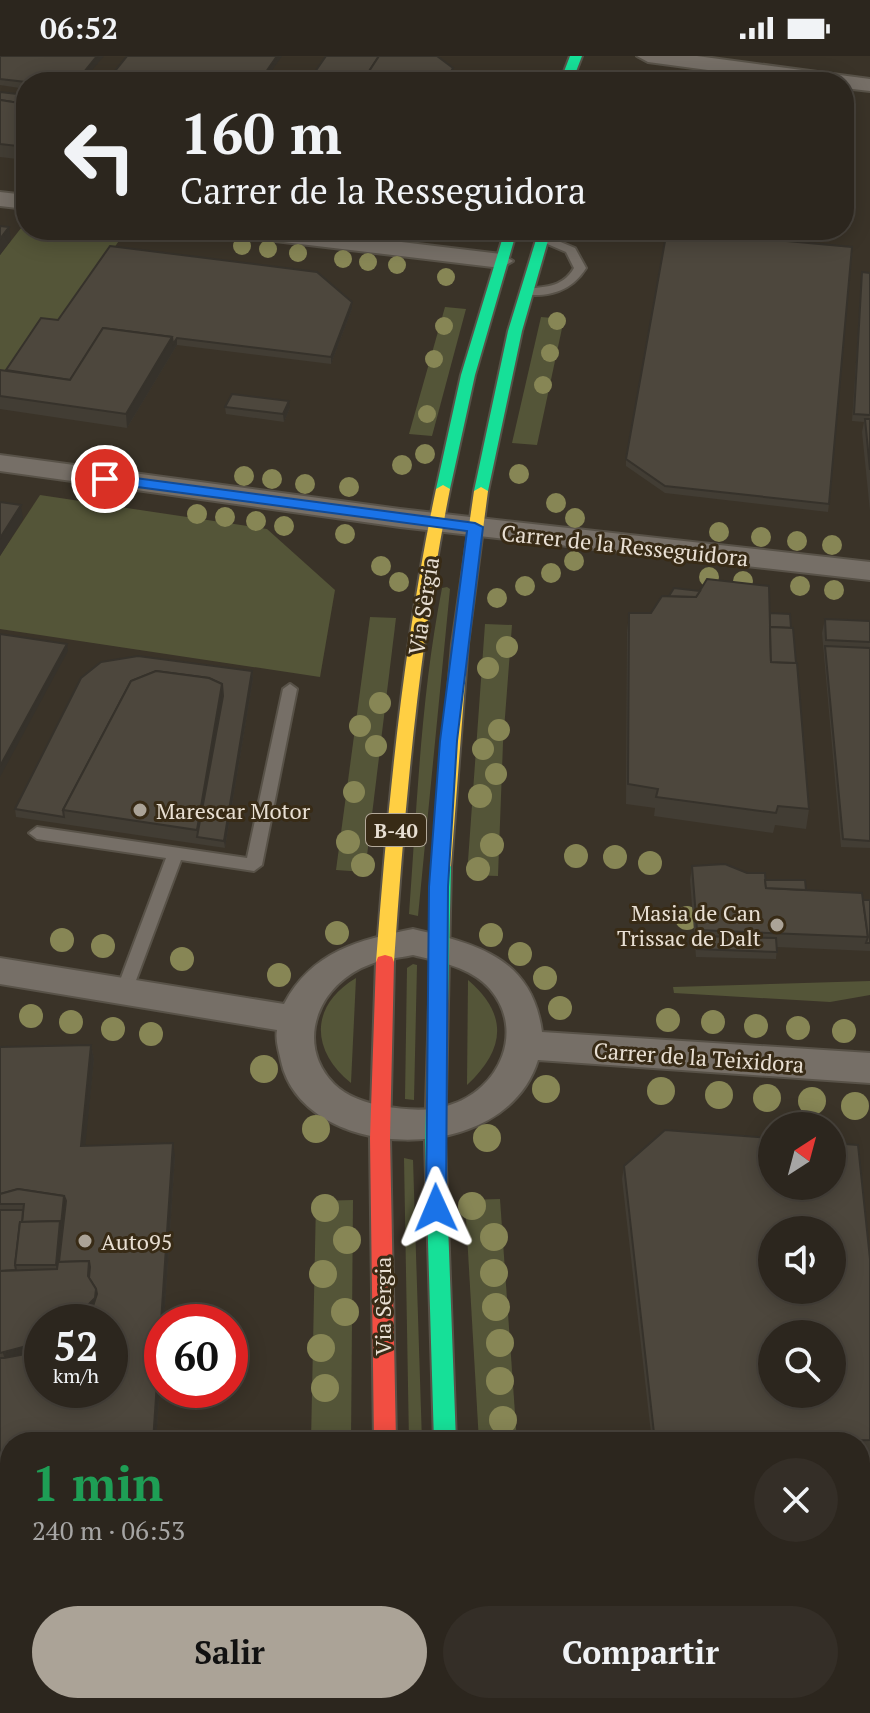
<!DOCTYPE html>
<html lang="es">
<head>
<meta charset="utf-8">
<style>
  body { margin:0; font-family:"PT Serif",serif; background:#342e27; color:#f1f3f6; height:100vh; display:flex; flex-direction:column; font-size:30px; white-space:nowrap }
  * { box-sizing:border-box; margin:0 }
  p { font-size:26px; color:#a6a5a4 }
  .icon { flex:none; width:44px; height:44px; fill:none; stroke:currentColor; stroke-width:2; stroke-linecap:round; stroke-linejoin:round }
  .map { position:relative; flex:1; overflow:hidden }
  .details { position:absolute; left:0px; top:1376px; width:870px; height:282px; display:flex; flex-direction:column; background:#2c261e; border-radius:32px 32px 0 0; box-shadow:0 4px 20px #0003,0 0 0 2px #48433c }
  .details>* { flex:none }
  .hud { position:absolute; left:16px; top:16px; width:838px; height:168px; border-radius:32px; box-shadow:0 4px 20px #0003,0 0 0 2px #48433c; background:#2c261e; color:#f1f3f6; overflow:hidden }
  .needle { width:52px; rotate:36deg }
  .controls { position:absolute; left:758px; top:1056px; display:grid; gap:16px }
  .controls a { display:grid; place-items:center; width:88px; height:88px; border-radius:50%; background:#2c261e; box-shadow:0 4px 20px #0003,0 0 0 2px #48433c; font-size:40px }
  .speed { position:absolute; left:24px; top:1248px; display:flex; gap:16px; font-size:40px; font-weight:700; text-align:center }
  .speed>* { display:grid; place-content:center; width:104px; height:104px; border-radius:50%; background:#2c261e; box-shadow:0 4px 20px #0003,0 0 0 2px #48433c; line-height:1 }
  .speed small { font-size:20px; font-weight:400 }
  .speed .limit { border:12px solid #d22; background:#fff; color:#111 }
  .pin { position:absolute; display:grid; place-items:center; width:68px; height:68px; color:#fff; margin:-34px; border:4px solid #fff; border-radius:50%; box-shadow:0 2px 8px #0007 }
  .me { position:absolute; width:88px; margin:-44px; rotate:359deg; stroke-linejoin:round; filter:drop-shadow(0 0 6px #0008) }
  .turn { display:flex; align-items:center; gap:28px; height:168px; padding:0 32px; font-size:36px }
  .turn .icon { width:104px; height:104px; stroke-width:2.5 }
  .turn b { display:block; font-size:56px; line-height:68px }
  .round { display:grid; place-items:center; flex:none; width:84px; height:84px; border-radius:42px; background:#342e27 }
  .headline { display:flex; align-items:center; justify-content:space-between; height:136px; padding:0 32px }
  h1 { font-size:48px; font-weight:700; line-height:60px; color:#1e9e55 }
  .button { display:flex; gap:16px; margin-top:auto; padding:16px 32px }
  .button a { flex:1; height:92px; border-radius:48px; background:#aba397; color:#111; font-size:32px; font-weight:700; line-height:92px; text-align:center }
  .button a+a { background:#342e27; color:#f1f3f6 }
  .status { display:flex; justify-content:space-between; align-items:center; height:56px; padding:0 40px; background:#2c261e; direction:ltr }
  .status svg { height:22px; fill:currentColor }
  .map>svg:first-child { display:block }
  .green { fill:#545538 }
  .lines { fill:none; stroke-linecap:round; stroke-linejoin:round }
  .lane-casing { stroke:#585248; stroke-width:4 }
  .street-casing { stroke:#585248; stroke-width:4 }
  .fast-casing { stroke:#585248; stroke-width:4 }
  .slow-casing { stroke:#585248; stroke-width:4 }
  .jam-casing { stroke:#585248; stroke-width:4 }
  .lane { fill:#766f67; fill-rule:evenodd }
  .street { fill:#766f67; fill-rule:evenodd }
  .fast { fill:#16e098; fill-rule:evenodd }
  .slow { fill:#ffcf43; fill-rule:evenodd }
  .jam { fill:#f24e42; fill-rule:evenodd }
  .tree { fill:#878655 }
  .wall { fill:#423d34 }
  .shaded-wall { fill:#36322b }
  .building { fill:#4d473d; stroke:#36322b; stroke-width:2; fill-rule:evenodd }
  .route { fill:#1a73e8; stroke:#114b97; stroke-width:2 }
  .poi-dot { fill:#aba397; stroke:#382b16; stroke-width:3 }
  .labels { text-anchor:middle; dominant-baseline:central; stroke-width:6; stroke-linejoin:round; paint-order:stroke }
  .shield { fill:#382b16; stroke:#b3a99a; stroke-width:2 }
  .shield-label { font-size:20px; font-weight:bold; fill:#e8dfd3 }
  .street-label { font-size:22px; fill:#e8dfd3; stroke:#382b16 }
  .poi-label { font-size:22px; fill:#e8dfd3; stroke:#382b16; text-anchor:start }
</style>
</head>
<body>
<div class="status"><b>06:52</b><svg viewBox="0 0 49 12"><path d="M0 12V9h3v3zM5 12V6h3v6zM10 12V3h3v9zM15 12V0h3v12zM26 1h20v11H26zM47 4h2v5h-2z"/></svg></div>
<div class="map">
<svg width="870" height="1657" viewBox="0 0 870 1657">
  <rect width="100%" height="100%" fill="#3a3328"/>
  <!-- green -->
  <g class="green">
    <polygon points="25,167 26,174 83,174 123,179 59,271 0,332 0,199"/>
    <polygon points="445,251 466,253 432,380 409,378"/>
    <polygon points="541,261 564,263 537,389 512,387"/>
    <polygon points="40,439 267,473 335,534 320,621 0,573 0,500"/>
    <path d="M447 531 450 533 418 860 409 858C417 749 421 639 442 532Z"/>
    <polygon points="370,561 396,562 365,816 336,814"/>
    <polygon points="485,568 512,569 503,687 498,820 467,819"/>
    <polygon points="413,908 417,909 414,1044 405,1043 407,912"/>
    <path d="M356 922 351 1027C311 995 309 950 356 922Z"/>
    <path d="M468 924C509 959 505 994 467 1029Z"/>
    <polygon points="870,925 870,939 830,946 674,937 673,931"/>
    <polygon points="404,1102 413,1104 422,1386 409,1386"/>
    <polygon points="500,1143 517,1386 479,1386 465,1144"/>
    <polygon points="353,1144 351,1386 311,1386 316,1145"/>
  </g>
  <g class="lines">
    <defs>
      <g id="lane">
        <path d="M538 180H546L575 192 586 212C572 235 548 242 522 238V234C543 230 562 233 574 212L566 196 538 184Z"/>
        <polygon points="290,628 297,633 262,809 254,815 181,804 132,935 130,940 118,940 116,935 166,802 37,783 29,777 37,771 247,802 283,633"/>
      </g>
      <g id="street">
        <polygon points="637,0 697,0 870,23 870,35 844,32 844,26 798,26 648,6"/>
        <polygon points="0,136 26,139 26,153 0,150"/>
        <polygon points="230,174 302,174 501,198 513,205 501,212 242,181"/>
        <polygon points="0,399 400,453 870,506 870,524 400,471 0,415"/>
        <path d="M413 873C476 888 532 901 542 976L870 997V1027L538 1004C505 1113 303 1107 281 1005 279 995 275 984 277 974L0 928V902L284 948C312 895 359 884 413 873ZM413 899C440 906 471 911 490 933 526 975 499 1034 450 1049 429 1056 405 1054 383 1050 367 1047 347 1041 334 1028 293 986 320 926 371 908 384 903 399 902 413 899Z"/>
      </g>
      <g id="fast">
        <polygon points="570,0 582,0 572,26 560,26"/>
        <polygon points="505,174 517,174 475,319 450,433 443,437 436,433 461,319"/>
        <polygon points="539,174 551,174 522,275 488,435 481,439 474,435 508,275"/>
        <polygon points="442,804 451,810 445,1086 456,1386 434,1386 425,1086 433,810"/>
        <rect x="380" y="1648" width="24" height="9"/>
      </g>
      <g id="slow">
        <path d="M443 429 450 433C419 589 405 747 394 906L392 911H378L376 906C388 747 403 589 436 433Z"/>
        <polygon points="481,431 488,435 468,588 451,810 442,816 433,810 452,588 474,435"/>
      </g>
      <g id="jam">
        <polygon points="385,899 392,901 394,906 390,1082 396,1386 374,1386 370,1082 376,906 378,901"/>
        <polygon points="449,1648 473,1648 474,1657 450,1657"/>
      </g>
    </defs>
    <!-- lane casing -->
    <use href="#lane" class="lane-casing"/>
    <!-- street casing -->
    <use href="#street" class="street-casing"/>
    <!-- fast casing -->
    <use href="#fast" class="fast-casing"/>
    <!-- slow casing -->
    <use href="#slow" class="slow-casing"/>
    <!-- jam casing -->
    <use href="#jam" class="jam-casing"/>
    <!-- lane -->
    <use href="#lane" class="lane"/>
    <!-- street -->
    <use href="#street" class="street"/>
    <!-- fast -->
    <use href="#fast" class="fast"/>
    <!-- slow -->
    <use href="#slow" class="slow"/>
    <!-- jam -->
    <use href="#jam" class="jam"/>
  </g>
  <!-- trees -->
  <g class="tree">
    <circle cx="242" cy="190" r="9"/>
    <circle cx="268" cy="193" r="9"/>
    <circle cx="298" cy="197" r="9"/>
    <circle cx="343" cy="203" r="9"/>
    <circle cx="368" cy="206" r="9"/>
    <circle cx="397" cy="209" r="9"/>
    <circle cx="446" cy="221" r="9"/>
    <circle cx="557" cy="265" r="9"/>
    <circle cx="444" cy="270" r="9"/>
    <circle cx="550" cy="297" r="9"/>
    <circle cx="434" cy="303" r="9"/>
    <circle cx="543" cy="329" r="9"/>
    <circle cx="427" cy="358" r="9"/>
    <circle cx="425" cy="398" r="10"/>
    <circle cx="402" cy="409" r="10"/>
    <circle cx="519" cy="418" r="10"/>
    <circle cx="244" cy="420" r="10"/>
    <circle cx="272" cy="423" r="10"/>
    <circle cx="305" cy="428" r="10"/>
    <circle cx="349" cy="431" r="10"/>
    <circle cx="556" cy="447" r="10"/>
    <circle cx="197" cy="458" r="10"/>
    <circle cx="225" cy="461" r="10"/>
    <circle cx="575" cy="462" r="10"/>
    <circle cx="256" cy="465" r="10"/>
    <circle cx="284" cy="470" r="10"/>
    <circle cx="719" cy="476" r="10"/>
    <circle cx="345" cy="478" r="10"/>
    <circle cx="761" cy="481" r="10"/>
    <circle cx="797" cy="485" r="10"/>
    <circle cx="832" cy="489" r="10"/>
    <circle cx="574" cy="505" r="10"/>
    <circle cx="381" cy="510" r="10"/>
    <circle cx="551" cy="517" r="10"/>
    <circle cx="709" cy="521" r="10"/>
    <circle cx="743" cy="525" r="10"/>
    <circle cx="399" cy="526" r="10"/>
    <circle cx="525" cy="530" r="10"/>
    <circle cx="800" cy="530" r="10"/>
    <circle cx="834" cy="534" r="10"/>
    <circle cx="497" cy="542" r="10"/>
    <circle cx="507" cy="591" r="11"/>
    <circle cx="488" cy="612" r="11"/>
    <circle cx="380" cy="647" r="11"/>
    <circle cx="360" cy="670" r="11"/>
    <circle cx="499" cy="674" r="11"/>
    <circle cx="376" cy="690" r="11"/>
    <circle cx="483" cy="693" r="11"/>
    <circle cx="496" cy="718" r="11"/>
    <circle cx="354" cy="736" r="11"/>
    <circle cx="480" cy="740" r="12"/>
    <circle cx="348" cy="786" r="12"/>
    <circle cx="492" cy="789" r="12"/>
    <circle cx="576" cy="800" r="12"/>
    <circle cx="615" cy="801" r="12"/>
    <circle cx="650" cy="807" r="12"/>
    <circle cx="363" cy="809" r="12"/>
    <circle cx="478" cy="813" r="12"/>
    <circle cx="687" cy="862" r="12"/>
    <circle cx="337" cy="877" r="12"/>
    <circle cx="491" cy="879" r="12"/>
    <circle cx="62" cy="884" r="12"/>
    <circle cx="103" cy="890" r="12"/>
    <circle cx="520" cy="898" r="12"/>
    <circle cx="182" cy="903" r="12"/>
    <circle cx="279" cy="919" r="12"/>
    <circle cx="545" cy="922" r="12"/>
    <circle cx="560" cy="952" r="12"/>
    <circle cx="31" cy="960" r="12"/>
    <circle cx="668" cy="964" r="12"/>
    <circle cx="71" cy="966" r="12"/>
    <circle cx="713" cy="966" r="12"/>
    <circle cx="756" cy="970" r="12"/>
    <circle cx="798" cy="972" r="12"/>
    <circle cx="113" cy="973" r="12"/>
    <circle cx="844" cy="975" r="12"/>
    <circle cx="151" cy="978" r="12"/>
    <circle cx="264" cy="1013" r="14"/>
    <circle cx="546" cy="1033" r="14"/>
    <circle cx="661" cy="1035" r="14"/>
    <circle cx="719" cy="1039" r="14"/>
    <circle cx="767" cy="1042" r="14"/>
    <circle cx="812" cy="1045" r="14"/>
    <circle cx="855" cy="1050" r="14"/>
    <circle cx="316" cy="1073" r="14"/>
    <circle cx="487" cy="1082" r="14"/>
    <circle cx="472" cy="1150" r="14"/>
    <circle cx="325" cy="1152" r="14"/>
    <circle cx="494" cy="1181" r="14"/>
    <circle cx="347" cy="1184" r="14"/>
    <circle cx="494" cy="1217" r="14"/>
    <circle cx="323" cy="1218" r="14"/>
    <circle cx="496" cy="1251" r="14"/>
    <circle cx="345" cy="1256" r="14"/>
    <circle cx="500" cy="1287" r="14"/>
    <circle cx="321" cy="1292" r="14"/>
    <circle cx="500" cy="1325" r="14"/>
    <circle cx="325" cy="1332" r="14"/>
    <circle cx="503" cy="1364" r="14"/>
  </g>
  <!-- wall -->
  <g class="wall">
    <polygon points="0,0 26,26 26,33 0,29"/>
    <polygon points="0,36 26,39 26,104 0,101"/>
    <polygon points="800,174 837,174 837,177"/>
    <polygon points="862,216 870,217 870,455 862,376 864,366 852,365"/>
    <polygon points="352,253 331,308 177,289 127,372 0,353 0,314 6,314 58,264"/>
    <polygon points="225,351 290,352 284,366 226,358"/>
    <polygon points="626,403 829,448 828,456 665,437 626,410"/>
    <polygon points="629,557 770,557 809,753 806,773 775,769 773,777 654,760 655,752 626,748 627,576"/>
    <polygon points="825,563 870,565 870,792 841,791 822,577"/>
    <polygon points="252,615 253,623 225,792 16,761 15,753"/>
    <polygon points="692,810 765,824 806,834 870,844 870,895 777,891 776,903 696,901 690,824"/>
    <polygon points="91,989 94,1003 85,1089 175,1100 164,1266 162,1266 162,1298 156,1386 10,1386 10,1436 0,1436 0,991"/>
    <polygon points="624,1110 870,1203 870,1397 860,1397 860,1386 652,1386 622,1123"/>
    <polygon points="816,1648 860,1648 870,1657 833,1657"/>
  </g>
  <!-- shaded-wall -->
  <g class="shaded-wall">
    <polygon points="97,0 104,0 82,26 76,26"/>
    <polygon points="277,0 282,0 264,26 259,26"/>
    <polygon points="453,12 452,26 445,26"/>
    <polygon points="9,171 11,184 0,199 0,183"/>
    <polygon points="352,246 352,253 331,308 331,301"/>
    <polygon points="172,281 177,282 177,289 127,372 126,358"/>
    <polygon points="289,345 290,352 284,366 283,358"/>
    <polygon points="21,449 23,463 0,500 0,482"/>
    <polygon points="67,588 68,595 0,721 0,710"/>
    <polygon points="252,615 253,623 225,792 224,785"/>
    <polygon points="222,628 223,642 197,781 197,774"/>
    <polygon points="91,989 94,1003 84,1103 81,1090"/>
    <polygon points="173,1087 175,1100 164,1266 162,1266 162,1298 156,1386 153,1386"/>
    <polygon points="64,1140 69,1159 62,1231 56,1209 60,1165"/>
    <polygon points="96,1233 100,1251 93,1266 62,1266 67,1257"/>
    <polygon points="42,1286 42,1306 8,1315 3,1297"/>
    <polygon points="108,1648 140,1648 124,1657 94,1657"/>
  </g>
  <!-- building -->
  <g class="building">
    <polygon points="0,0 97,0 76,26 26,26 0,23"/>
    <polygon points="127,0 277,0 259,26 106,26"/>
    <polygon points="326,0 379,0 362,26 308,26"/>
    <polygon points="379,0 437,0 453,12 445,26 362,26"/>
    <polygon points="0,36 26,39 26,48 0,44"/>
    <polygon points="0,44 26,48 26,91 0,88"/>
    <polygon points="844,53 849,54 844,106"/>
    <polygon points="0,170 9,171 0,183"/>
    <polygon points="667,174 852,191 829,448 665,430 626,403"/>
    <polygon points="110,190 317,216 352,246 331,301 177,282 173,288 172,281 103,272 70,324 6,314 41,262 58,264"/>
    <polygon points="862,216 870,217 870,359 854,358"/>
    <polygon points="103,272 172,281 126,358 0,340 0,314 70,324"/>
    <polygon points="232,338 289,345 283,358 225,351"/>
    <polygon points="865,363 870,363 870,414"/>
    <polygon points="0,446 21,449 0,482"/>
    <polygon points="707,523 769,530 771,606 797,607 809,753 778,750 776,757 656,741 658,733 628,728 629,557 651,557 662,540 696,541"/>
    <polygon points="674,532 700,535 696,541 669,540"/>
    <polygon points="770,557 790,558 791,572 770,571"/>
    <polygon points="825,563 870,565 870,586 826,584"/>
    <polygon points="770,571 793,572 796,607 771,606"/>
    <polygon points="0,578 67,588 0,710"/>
    <polygon points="825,590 870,592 870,785 843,783"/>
    <polygon points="138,600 252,615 224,785 197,781 223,640 222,628 209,622 156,615 131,625 63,754 64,761 15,753 81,622 101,606"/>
    <polygon points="156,615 209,622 222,628 197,774 63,754 131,625"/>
    <polygon points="725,808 747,817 765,817 766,832 862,837 868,881 697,874 692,810"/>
    <polygon points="765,824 805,824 806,834 766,832"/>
    <polygon points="863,844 870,844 870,887 866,887 868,881"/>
    <polygon points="696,880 776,882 777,896 697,893"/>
    <polygon points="91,989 81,1090 173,1087 153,1386 10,1386 10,1424 0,1424 0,1302 4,1302 42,1295 42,1334 110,1334 110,1266 66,1266 69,1262 78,1262 92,1253 97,1238 96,1233 89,1222 90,1211 89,1205 59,1206 66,1145 64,1140 18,1133 0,1138 0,991"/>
    <path d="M665 1074 772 1082V1130H832V1087L858 1089 870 1203V1384L811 1386H655L624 1110ZM772 1174H832V1234H772ZM772 1278H832V1338H772Z"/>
    <polygon points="18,1133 64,1140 61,1169 60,1165 22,1166 24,1148 0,1148 0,1138"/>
    <polygon points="0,1154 23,1154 22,1166 20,1166 15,1209 16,1214 0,1215"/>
    <polygon points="60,1165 56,1209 15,1209 20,1166"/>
    <polygon points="89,1205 88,1220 96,1233 95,1242 85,1252 67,1257 62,1266 42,1266 42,1286 0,1297 0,1215 57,1213 58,1206"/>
    <polygon points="860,1497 870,1497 870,1657 846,1657 829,1648 860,1648"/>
    <polygon points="0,1504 10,1504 10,1600 0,1599"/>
    <polygon points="0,1599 10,1600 10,1619 0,1628"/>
    <polygon points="10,1619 10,1648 108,1648 94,1657 26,1657 25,1654 4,1652 3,1657 0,1657 0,1628"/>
    <polygon points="4,1652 25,1654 24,1657 3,1657"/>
  </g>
  <!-- route -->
  <polygon class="route" points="105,418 475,467 483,471 457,685 448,831 446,1152 443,1158 429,1158 426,1152 429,831 440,685 467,475 100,426 100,419"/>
  <!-- markers -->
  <g class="poi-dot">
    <circle cx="140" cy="754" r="8"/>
    <circle cx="777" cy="869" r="8"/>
    <circle cx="85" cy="1185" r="8"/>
  </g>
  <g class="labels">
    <!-- shield labels -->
    <rect class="shield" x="366" y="758" width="60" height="32" rx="6"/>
    <g class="shield-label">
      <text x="396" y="774">B-40</text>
    </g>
    <!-- street labels -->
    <g class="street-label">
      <text transform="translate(625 489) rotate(6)">Carrer de la Resseguidora</text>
      <text transform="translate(423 550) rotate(-81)">Via Sèrgia</text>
      <text transform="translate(699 1001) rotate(4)">Carrer de la Teixidora</text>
      <text transform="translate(382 1250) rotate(-90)">Via Sèrgia</text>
    </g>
    <!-- poi labels -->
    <g class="poi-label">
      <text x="156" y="754">Marescar Motor</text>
      <text x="761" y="856" text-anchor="end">Masia de Can<tspan x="761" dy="25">Trissac de Dalt</tspan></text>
      <text x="101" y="1185">Auto95</text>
    </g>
  </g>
</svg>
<div class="controls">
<a><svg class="needle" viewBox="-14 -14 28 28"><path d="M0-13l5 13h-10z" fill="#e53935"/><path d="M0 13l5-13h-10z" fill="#a6a5a4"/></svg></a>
<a><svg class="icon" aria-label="sound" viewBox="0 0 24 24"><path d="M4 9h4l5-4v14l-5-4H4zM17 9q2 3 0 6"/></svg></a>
<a><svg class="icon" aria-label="search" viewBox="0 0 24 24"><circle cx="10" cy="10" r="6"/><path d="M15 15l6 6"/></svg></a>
</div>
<div class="speed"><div>52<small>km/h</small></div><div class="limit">60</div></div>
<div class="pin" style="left:105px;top:423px;background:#d93025"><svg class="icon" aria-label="arrive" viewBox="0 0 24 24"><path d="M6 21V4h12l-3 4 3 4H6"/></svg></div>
<svg class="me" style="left:436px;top:1152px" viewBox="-20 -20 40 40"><path d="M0-17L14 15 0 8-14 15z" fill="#1a73e8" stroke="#fff" stroke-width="4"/></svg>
<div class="hud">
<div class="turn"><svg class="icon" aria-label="left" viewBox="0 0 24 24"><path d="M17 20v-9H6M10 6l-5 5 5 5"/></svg><div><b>160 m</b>Carrer de la Resseguidora</div></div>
</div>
<section class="details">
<div class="headline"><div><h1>1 min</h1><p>240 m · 06:53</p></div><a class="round"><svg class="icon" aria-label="close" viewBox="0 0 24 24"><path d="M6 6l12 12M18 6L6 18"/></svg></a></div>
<div class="button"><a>Salir</a><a>Compartir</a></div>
</section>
</div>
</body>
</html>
